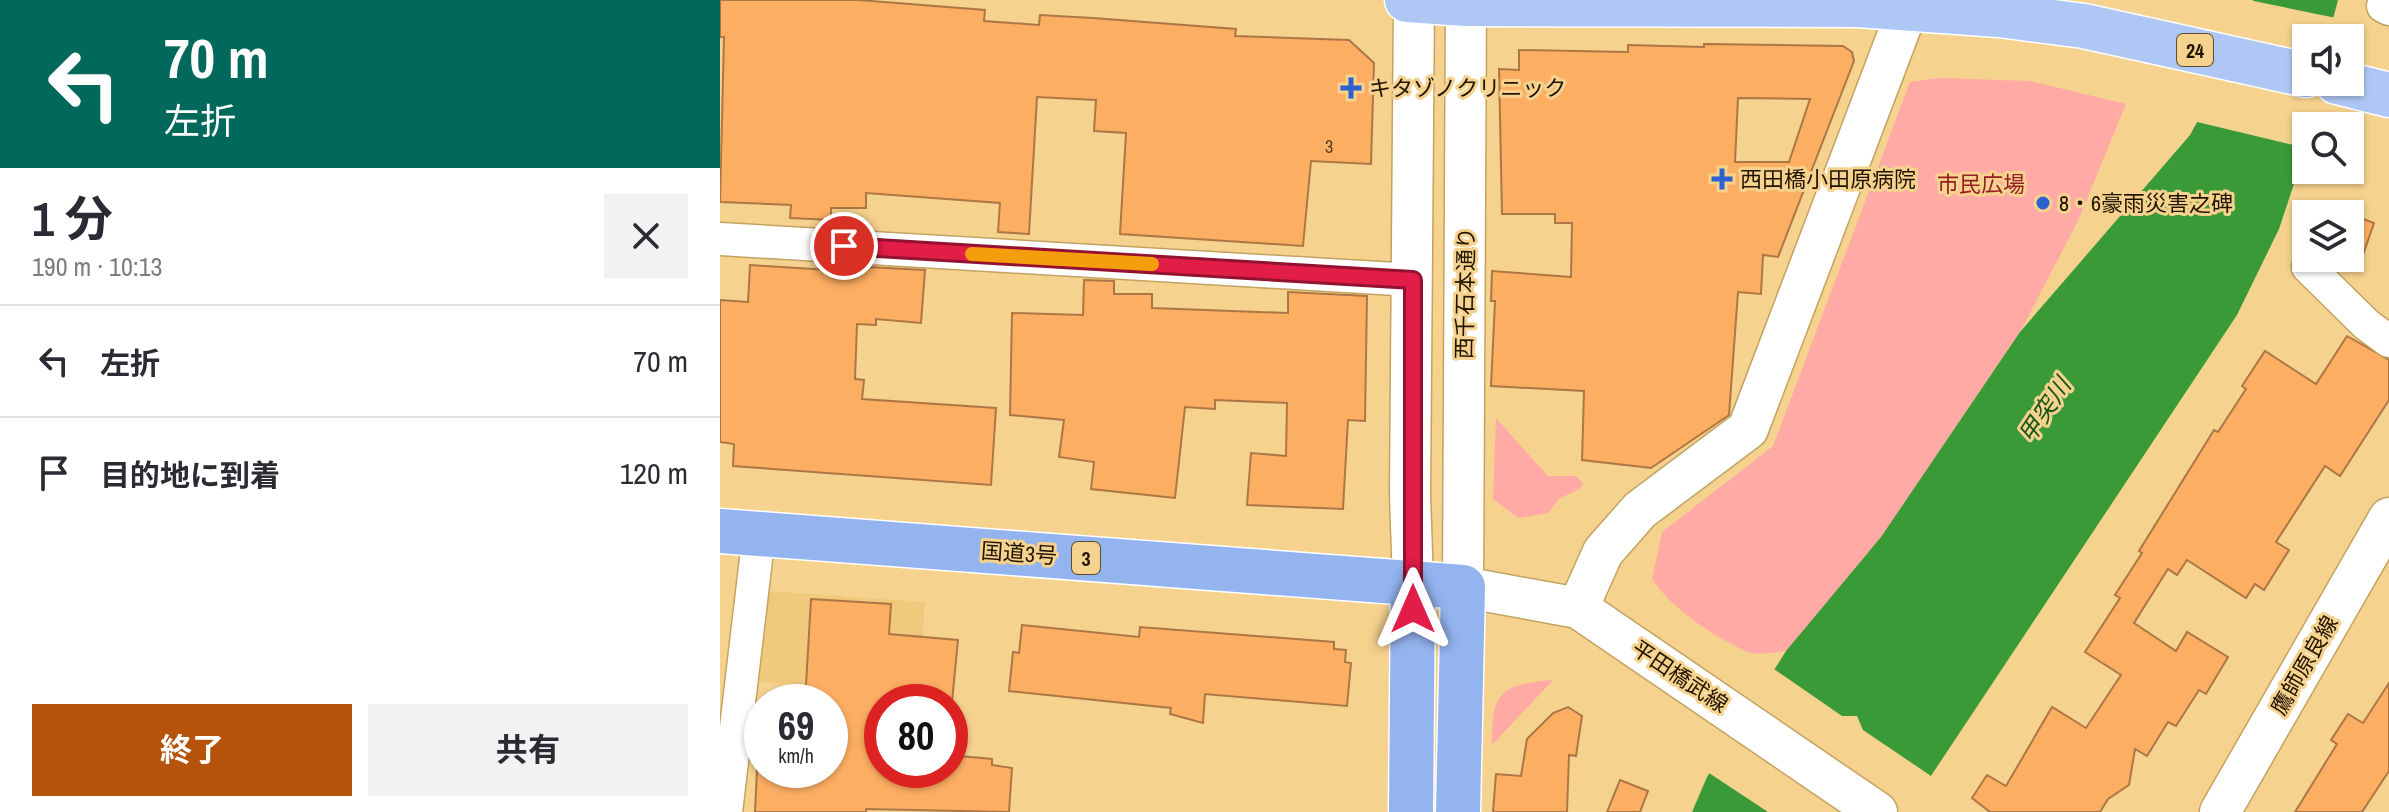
<!DOCTYPE html>
<html lang="ja">
<head>
<meta charset="utf-8">
<style>
  body { margin:0; font-family:"Archivo Narrow","Noto Sans JP",sans-serif; background:#f2f2f3; color:#2b2b33; height:100vh; display:flex; flex-direction:column; font-size:30px; white-space:nowrap }
  * { box-sizing:border-box; margin:0 }
  p { font-size:26px; color:#7c7c81 }
  .icon { flex:none; width:44px; height:44px; fill:none; stroke:currentColor; stroke-width:2; stroke-linecap:round; stroke-linejoin:round }
  .map { position:relative; flex:1; overflow:hidden }
  .side { display:flex; flex-direction:column; background:#fff; width:720px }
  .side>* { flex:none }
  .top-card { background:#00695c; color:#fff; overflow:hidden }
  .buttons { position:absolute; left:1572px; top:24px; display:grid; gap:16px }
  .buttons a { display:grid; place-items:center; width:72px; height:72px; border-radius:0px; background:#fff; box-shadow:0 2px 6px #0004; font-size:40px }
  .speed { position:absolute; left:24px; top:684px; display:flex; gap:16px; font-size:40px; font-weight:700; text-align:center }
  .speed>* { display:grid; place-content:center; width:104px; height:104px; border-radius:50%; background:#fff; box-shadow:0 2px 6px #0004; line-height:1 }
  .speed small { font-size:20px; font-weight:400 }
  .speed .limit { border:12px solid #d22; background:#fff; color:#111 }
  .pin { position:absolute; display:grid; place-items:center; width:68px; height:68px; color:#fff; margin:-34px; border:4px solid #fff; border-radius:50%; box-shadow:0 2px 8px #0007 }
  .me { position:absolute; width:88px; margin:-44px; rotate:0deg; stroke-linejoin:round; filter:drop-shadow(0 0 6px #0008) }
  .turn { display:flex; align-items:center; gap:28px; height:168px; padding:0 32px; font-size:36px }
  .turn .icon { width:104px; height:104px; stroke-width:2.5 }
  .turn b { display:block; font-size:56px; line-height:68px }
  .round { display:grid; place-items:center; flex:none; width:84px; height:84px; border-radius:0px; background:#f2f2f3 }
  .head { display:flex; align-items:center; justify-content:space-between; height:136px; padding:0 32px }
  h1 { font-size:48px; font-weight:700; line-height:60px }
  .primary-button { display:flex; gap:16px; margin-top:auto; padding:16px 32px }
  .primary-button a { flex:1; height:92px; border-radius:0px; background:#b45309; color:#fff; font-size:32px; font-weight:700; line-height:92px; text-align:center }
  .primary-button a+a { background:#f2f2f3; color:#2b2b33 }
  ul { padding:0; list-style:none }
  li { display:flex; align-items:center; gap:24px; height:112px; padding:0 32px; border-top:2px solid #e1e1e2 }
  li div { flex:1 }
  li b { display:block; font-size:30px }
  li em { font-style:normal }
  main { display:flex; flex:1; min-height:0 }
  .map>svg:first-child { display:block }
  .built { fill:#f0c97d }
  .green { fill:#ffaaa5 }
  .water { fill:#3b9a38 }
  .pier { fill:#f6d28f }
  .building { fill:#fcae63; stroke:#ac7745; stroke-width:2; fill-rule:evenodd }
  .lines { fill:none; stroke-linecap:round; stroke-linejoin:round }
  .minor-casing { stroke:#c4a260; stroke-width:35 }
  .tertiary-casing { stroke:#c4a260; stroke-width:43 }
  .primary-casing { stroke:#fff; stroke-width:47 }
  .trunk-casing { stroke:#fff; stroke-width:47 }
  .minor { stroke:#fff; stroke-width:32 }
  .tertiary { stroke:#fff; stroke-width:40 }
  .primary { stroke:#afc7f4; stroke-width:44 }
  .trunk { stroke:#94b4f0; stroke-width:44 }
  .route-casing { stroke:#92132f; stroke-width:20 }
  .route { stroke:#e11d48; stroke-width:14 }
  .slow { stroke:#f59e0b; stroke-width:14 }
  .poi-dot { fill:#2d61cf; stroke:#f6d28f; stroke-width:3 }
  .labels { text-anchor:middle; dominant-baseline:central; stroke-width:6; stroke-linejoin:round; paint-order:stroke }
  .number-label { font-size:18px; fill:#583a19 }
  .shield { fill:#f6d28f; stroke:#614d2b; stroke-width:2 }
  .shield-label { font-size:20px; font-weight:bold; fill:#211400 }
  .poi-label { font-size:22px; fill:#211400; stroke:#f6d28f; text-anchor:start }
  .park-label { font-size:22px; fill:#951e27; stroke:#f6d28f }
  .street-label { font-size:22px; fill:#211400; stroke:#f6d28f }
  .water-label { font-size:24px; font-style:italic; fill:#165515; stroke:#f6d28f }
</style>
</head>
<body>
<main>
<section class="side">
<div class="top-card">
<div class="turn"><svg class="icon" aria-label="left" viewBox="0 0 24 24"><path d="M17 20v-9H6M10 6l-5 5 5 5"/></svg><div><b>70 m</b>左折</div></div>
</div>
<div class="head"><div><h1>1 分</h1><p>190 m · 10:13</p></div><a class="round"><svg class="icon" aria-label="close" viewBox="0 0 24 24"><path d="M6 6l12 12M18 6L6 18"/></svg></a></div>
<ul>
<li><svg class="icon" aria-label="left" viewBox="0 0 24 24"><path d="M17 20v-9H6M10 6l-5 5 5 5"/></svg><div><b>左折</b></div><em>70 m</em></li>
<li><svg class="icon" aria-label="arrive" viewBox="0 0 24 24"><path d="M6 21V4h12l-3 4 3 4H6"/></svg><div><b>目的地に到着</b></div><em>120 m</em></li>
</ul>
<div class="primary-button"><a>終了</a><a>共有</a></div>
</section>
<div class="map">
<svg width="1669" height="812" viewBox="0 0 1669 812">
  <rect width="100%" height="100%" fill="#f6d28f"/>
  <!-- built -->
  <polygon class="built" points="45,591 205,602 198,702 110,702 105,687 39,682"/>
  <!-- green -->
  <g class="green">
    <path d="M1219 78 1310 81 1406 104 1358 221 1300 332 1161 537 1066 651C1055 652 1038 656 1028 652 996 639 950 607 932 579L942 532 1053 446 1190 82Z"/>
    <polygon points="776,418 828,476 856,476 863,483 860,489 840,498 828,513 798,518 773,499"/>
    <path d="M833 680 772 745C771 691 781 685 833 680Z"/>
  </g>
  <!-- water -->
  <polygon class="water" points="1533,0 1618,0 1608,38 1586,38 1586,148 1559,229 1517,315 1187,812 972,812 987,777 1066,651 1161,537 1300,332 1470,135 1526,33"/>
  <!-- pier -->
  <g class="pier">
    <polygon points="1529,0 1616,18 1612,38 1586,38 1586,82 1604,82 1596,126 1586,126 1586,148 1473,121 1522,31"/>
    <polygon points="1051,667 1122,716 1137,716 1143,730 1214,778 1192,812 1048,812 986,771"/>
  </g>
  <!-- building -->
  <g class="building">
    <polygon points="0,0 139,0 265,10 264,21 319,25 320,15 373,18 516,29 515,36 629,40 654,63 651,164 591,161 583,246 400,234 406,133 374,131 376,100 317,97 309,234 278,232 280,203 146,193 146,208 111,208 111,220 70,218 71,205 0,202 4,37 0,37"/>
    <path d="M984 44 1123 46 1132 52 1134 61 1058 257 1043 255 1041 294 1018 292 1009 415 931 468 862 460 864 391 771 386 775 301H771L772 271 851 277 852 223H835V214H782L779 69 799 70V50L908 52V45L984 47ZM1018 98 1090 99 1069 162H1015Z"/>
    <polygon points="1617,209 1654,223 1638,269 1608,258 1630,258 1630,214 1615,214"/>
    <polygon points="30,265 109,270 110,265 205,270 201,323 156,319 156,325 137,324 135,379 144,380 142,399 276,408 271,485 13,466 14,444 0,442 0,300 28,302"/>
    <polygon points="364,280 394,281 394,294 432,294 432,308 568,313 568,292 647,296 645,421 628,420 623,509 527,505 531,453 566,456 567,403 495,400 495,409 465,407 455,498 371,489 374,462 339,457 344,420 290,415 292,313 363,315"/>
    <polygon points="1627,336 1669,360 1669,400 1620,476 1605,466 1556,542 1569,550 1544,590 1535,584 1526,598 1467,560 1457,575 1448,569 1414,623 1456,651 1467,632 1508,657 1486,694 1479,690 1456,726 1448,722 1427,756 1415,749 1409,785 1388,799 1380,812 1270,812 1252,798 1267,775 1286,786 1332,707 1366,728 1401,675 1365,652 1400,598 1395,595 1422,553 1419,551 1494,430 1498,432 1526,389 1522,386 1545,351 1596,384"/>
    <polygon points="91,599 171,604 169,634 238,640 232,702 162,702 162,770 230,770 230,755 272,759 272,765 292,768 289,812 146,809 146,812 35,812 37,770 110,770 110,702 85,702"/>
    <polygon points="302,625 419,637 420,627 614,642 614,649 626,650 625,662 631,663 627,706 485,694 483,723 450,714 451,708 289,691 293,652 299,653"/>
    <polygon points="1669,683 1669,771 1642,812 1575,812 1617,744 1611,740 1628,714 1643,723"/>
    <polygon points="848,707 862,716 856,756 849,755 847,812 773,812 776,774 801,776 807,739 833,713"/>
    <polygon points="38,708 42,708 42,738 34,737"/>
    <polygon points="900,780 928,791 920,812 887,812"/>
  </g>
  <g class="lines">
    <defs>
      <g id="minor">
        <polyline points="1665,0 1663,6 1669,9"/>
        <polyline points="0,239 693,280"/>
        <polyline points="1588,267 1647,325 1669,341"/>
        <polyline points="6,812 39,534"/>
      </g>
      <g id="tertiary">
        <polyline points="746,0 743,587 858,608 1157,812"/>
        <polyline points="693,582 690,495 694,0"/>
        <polyline points="858,608 883,552 920,510 1028,429 1191,0"/>
        <polyline points="1500,812 1669,518"/>
      </g>
      <g id="primary">
        <polyline points="687,0 746,4 1138,5 1279,15 1364,26 1586,75"/>
        <polyline points="1617,82 1669,95"/>
      </g>
      <g id="trunk">
        <polyline points="0,531 743,587 738,812"/>
        <polyline points="691,812 693,582"/>
      </g>
    </defs>
    <!-- minor casing -->
    <use href="#minor" class="minor-casing"/>
    <!-- tertiary casing -->
    <use href="#tertiary" class="tertiary-casing"/>
    <!-- primary casing -->
    <use href="#primary" class="primary-casing"/>
    <!-- trunk casing -->
    <use href="#trunk" class="trunk-casing"/>
    <!-- minor -->
    <use href="#minor" class="minor"/>
    <!-- tertiary -->
    <use href="#tertiary" class="tertiary"/>
    <!-- primary -->
    <use href="#primary" class="primary"/>
    <!-- trunk -->
    <use href="#trunk" class="trunk"/>
  </g>
  <g class="lines">
    <defs>
      <polyline id="route" points="124,246 693,280 693,609"/>
    </defs>
    <!-- route casing -->
    <use href="#route" class="route-casing"/>
    <!-- route -->
    <use href="#route" class="route"/>
    <!-- slow -->
    <polyline class="slow" points="252,254 432,264"/>
  </g>
  <!-- markers -->
  <g class="poi-dot">
    <path d="M627 76h8v8h8v8h-8v8h-8v-8h-8v-8h8z"/>
    <path d="M998 167h8v8h8v8h-8v8h-8v-8h-8v-8h8z"/>
    <circle cx="1323" cy="203" r="8"/>
  </g>
  <g class="labels">
    <!-- number labels -->
    <g class="number-label">
      <text x="609" y="146">3</text>
    </g>
    <!-- shield labels -->
    <g class="shield">
      <rect x="1457" y="34" width="36" height="32" rx="6"/>
      <rect x="352" y="542" width="28" height="32" rx="6"/>
    </g>
    <g class="shield-label">
      <text x="1475" y="50">24</text>
      <text x="366" y="558">3</text>
    </g>
    <!-- poi labels -->
    <g class="poi-label">
      <text x="649" y="88">キタゾノクリニック</text>
      <text x="1020" y="179">西田橋小田原病院</text>
      <text x="1339" y="203">8・6豪雨災害之碑</text>
    </g>
    <!-- park labels -->
    <g class="park-label">
      <text x="1261" y="184">市民広場</text>
    </g>
    <!-- street labels -->
    <g class="street-label">
      <text transform="translate(745 293) rotate(-89)">西千石本通り</text>
      <text transform="translate(299 553) rotate(4)">国道3号</text>
      <text transform="translate(1584 665) rotate(-60)">鷹師原良線</text>
      <text transform="translate(960 676) rotate(34)">平田橋武線</text>
    </g>
    <!-- water labels -->
    <g class="water-label">
      <text transform="translate(1324 410) rotate(-56)">甲突川</text>
    </g>
  </g>
</svg>
<div class="buttons">
<a><svg class="icon" aria-label="sound" viewBox="0 0 24 24"><path d="M4 9h4l5-4v14l-5-4H4zM17 9q2 3 0 6"/></svg></a>
<a><svg class="icon" aria-label="search" viewBox="0 0 24 24"><circle cx="10" cy="10" r="6"/><path d="M15 15l6 6"/></svg></a>
<a><svg class="icon" aria-label="layers" viewBox="0 0 24 24"><path d="M12 4l9 5-9 5-9-5zM3 14l9 5 9-5"/></svg></a>
</div>
<div class="speed"><div>69<small>km/h</small></div><div class="limit">80</div></div>
<div class="pin" style="left:124px;top:246px;background:#d93025"><svg class="icon" aria-label="arrive" viewBox="0 0 24 24"><path d="M6 21V4h12l-3 4 3 4H6"/></svg></div>
<svg class="me" style="left:693px;top:609px" viewBox="-20 -20 40 40"><path d="M0-17L14 15 0 8-14 15z" fill="#e11d48" stroke="#fff" stroke-width="4"/></svg>
</div>
</main>
</body>
</html>
